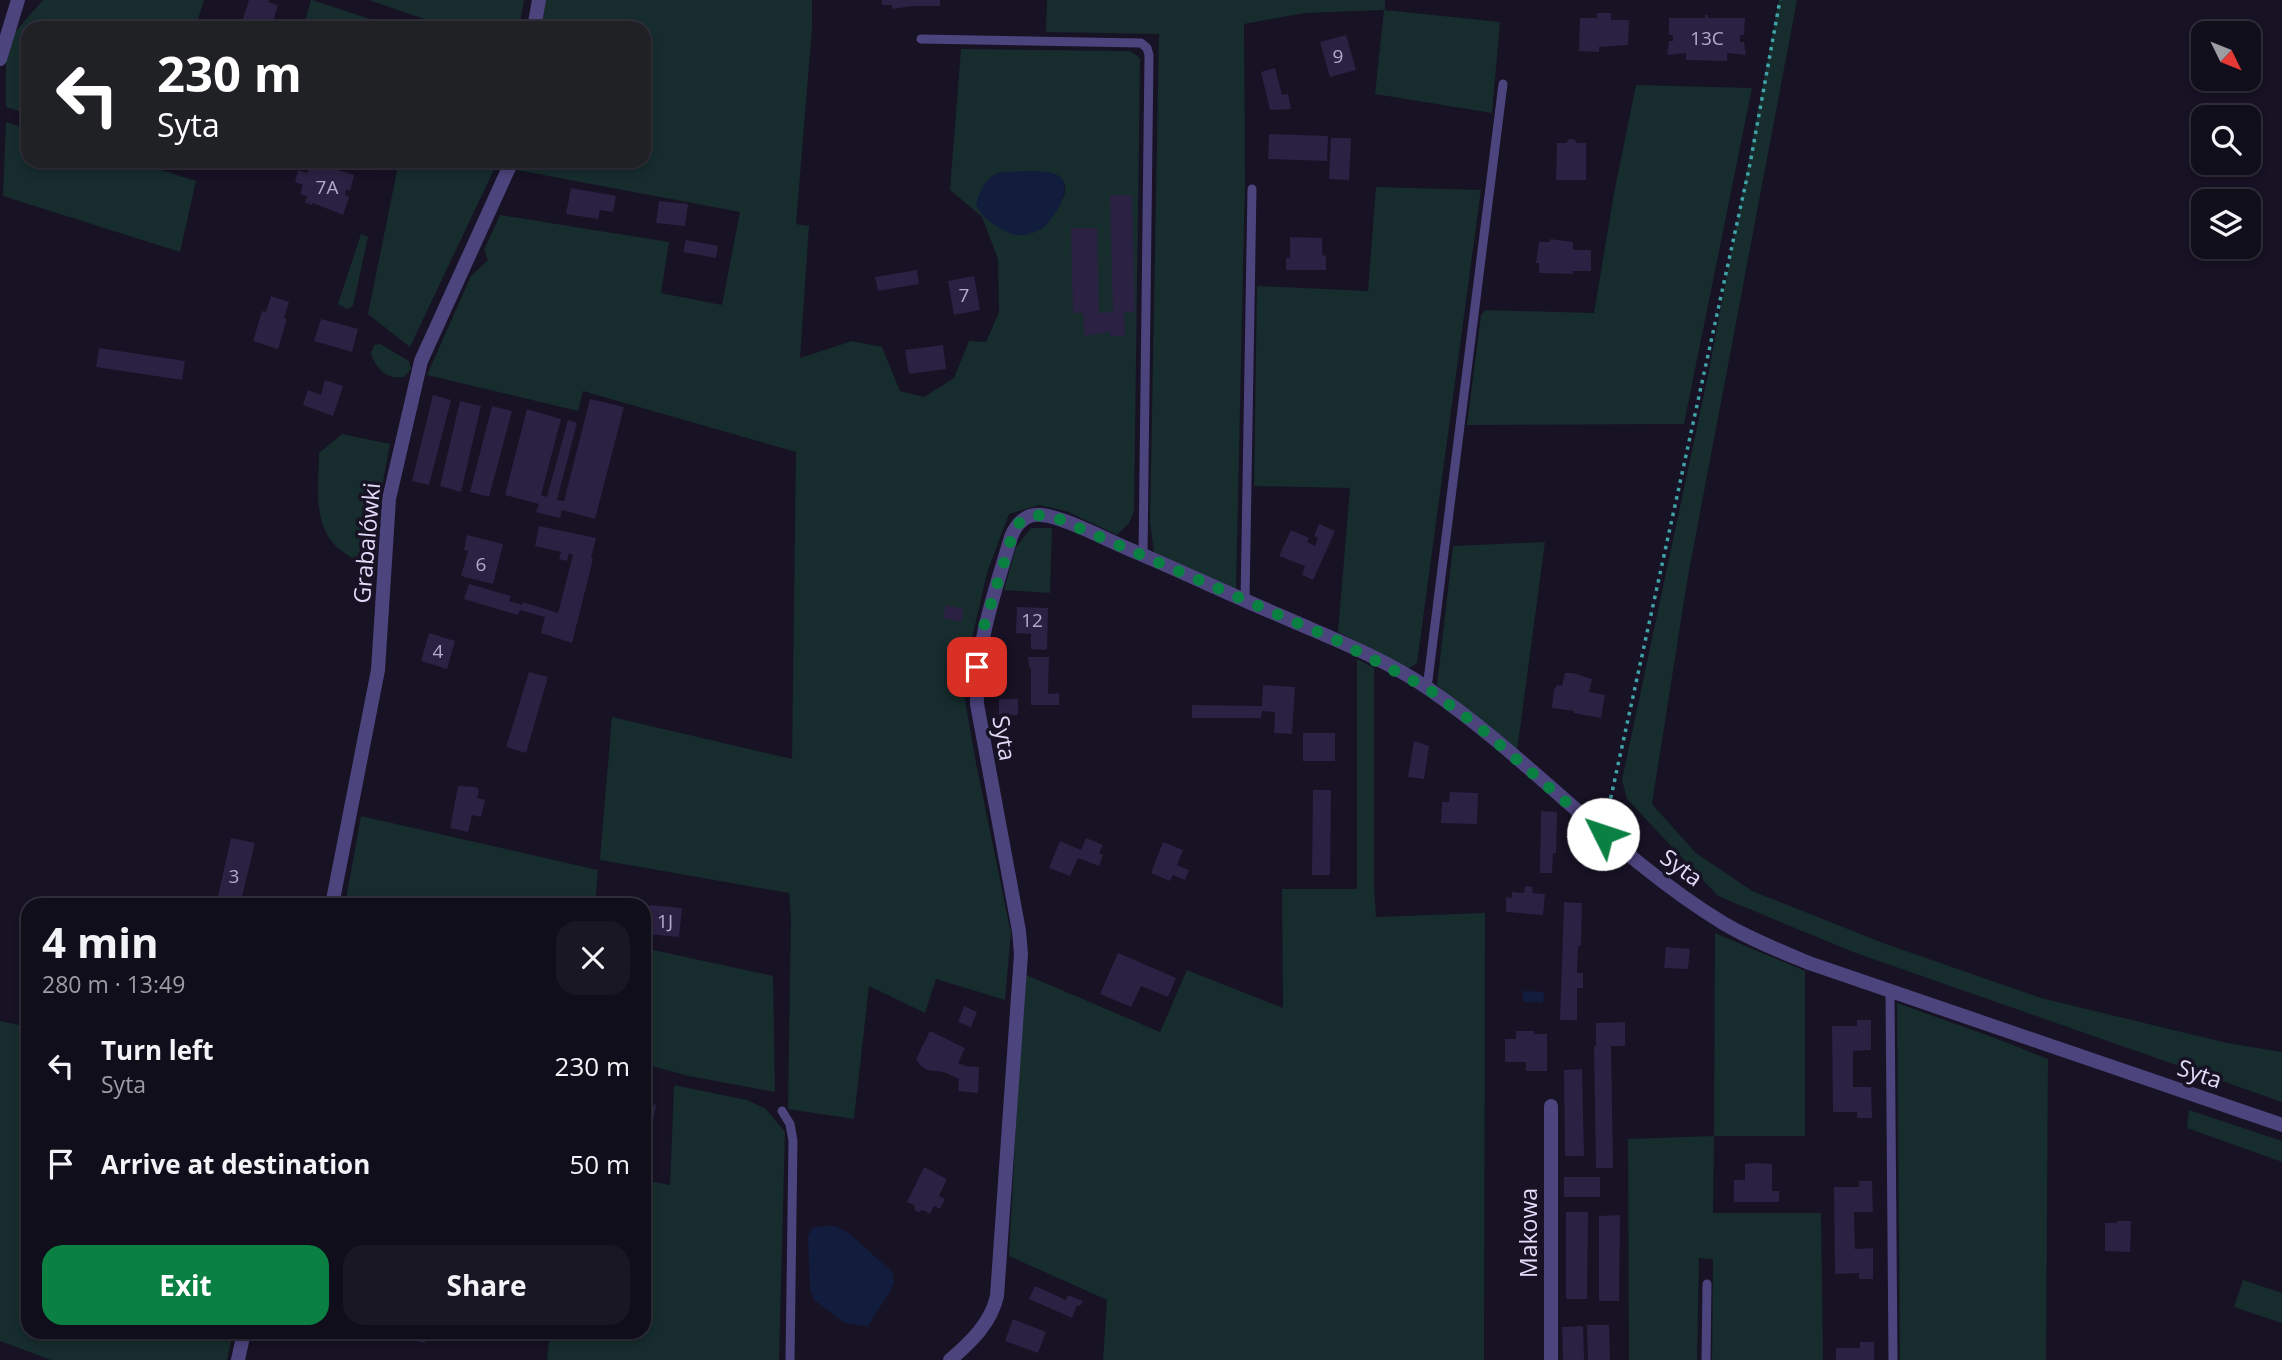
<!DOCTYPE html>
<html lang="en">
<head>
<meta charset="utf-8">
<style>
  body { margin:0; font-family:"Open Sans",sans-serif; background:#1a1724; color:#f1f3f6; height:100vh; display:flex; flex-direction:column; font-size:26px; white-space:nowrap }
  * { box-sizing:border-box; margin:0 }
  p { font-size:23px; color:#9c9ca3 }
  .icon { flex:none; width:38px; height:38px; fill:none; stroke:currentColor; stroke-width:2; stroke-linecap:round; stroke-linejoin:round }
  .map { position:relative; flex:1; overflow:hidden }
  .details { position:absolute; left:21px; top:898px; width:630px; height:441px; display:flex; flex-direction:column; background:#110e1b; border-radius:21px; box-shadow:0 4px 10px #0003,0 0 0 2px #302e3a }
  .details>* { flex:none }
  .banner { position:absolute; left:21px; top:21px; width:630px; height:147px; border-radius:21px; box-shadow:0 4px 10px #0003,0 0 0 2px #302e3a; background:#202124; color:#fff; overflow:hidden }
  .needle { width:46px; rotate:133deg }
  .buttons { position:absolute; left:2191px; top:21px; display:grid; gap:14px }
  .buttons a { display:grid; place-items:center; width:70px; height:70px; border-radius:14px; background:#110e1b; box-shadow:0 4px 10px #0003,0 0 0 2px #302e3a; font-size:35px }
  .pin { position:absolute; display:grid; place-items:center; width:60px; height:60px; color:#fff; margin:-30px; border-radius:14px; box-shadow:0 4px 10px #0006 }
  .me { position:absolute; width:77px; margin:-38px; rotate:311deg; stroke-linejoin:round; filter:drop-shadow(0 0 5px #0008) }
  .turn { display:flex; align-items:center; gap:24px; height:147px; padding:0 21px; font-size:32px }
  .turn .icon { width:91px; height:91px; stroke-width:2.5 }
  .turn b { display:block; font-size:49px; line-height:60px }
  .round { display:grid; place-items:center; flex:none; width:74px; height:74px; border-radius:21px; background:#1a1724 }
  .head { display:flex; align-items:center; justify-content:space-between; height:119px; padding:0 21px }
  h1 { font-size:42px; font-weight:700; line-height:52px }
  .cta { display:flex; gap:14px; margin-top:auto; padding:14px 21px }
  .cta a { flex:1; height:80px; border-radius:21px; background:#0b8043; color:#fff; font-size:28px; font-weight:700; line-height:80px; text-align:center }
  .cta a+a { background:#1a1724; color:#f1f3f6 }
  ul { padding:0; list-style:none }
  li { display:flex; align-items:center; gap:21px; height:98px; padding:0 21px }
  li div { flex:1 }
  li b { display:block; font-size:26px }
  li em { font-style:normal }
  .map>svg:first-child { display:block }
  .green { fill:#162c2d; fill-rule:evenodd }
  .water { fill:#121d3e }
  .building { fill:#2b2143 }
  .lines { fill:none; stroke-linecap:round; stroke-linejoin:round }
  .path { stroke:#40a3a8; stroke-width:3.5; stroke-dasharray:3.5 5; stroke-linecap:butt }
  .lane { stroke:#4c447d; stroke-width:9 }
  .street { stroke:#4c447d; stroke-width:14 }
  .route { stroke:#0b8043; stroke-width:12; stroke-dasharray:0 21.6 }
  .labels { text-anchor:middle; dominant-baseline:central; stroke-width:7; stroke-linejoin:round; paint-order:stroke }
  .number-label { font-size:19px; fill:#b4accc }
  .street-label { font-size:23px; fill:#e2dbfa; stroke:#171224 }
</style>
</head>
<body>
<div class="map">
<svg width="2282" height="1360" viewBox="0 0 2282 1360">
  <rect width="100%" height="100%" fill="#171224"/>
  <!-- green -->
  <g class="green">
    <polygon points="43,0 204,0 195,28 28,28 28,114 6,107 6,56 15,32"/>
    <polygon points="311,0 312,0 398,28 303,28"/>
    <polygon points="369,0 524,0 519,28 450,28"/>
    <path d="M546 0H812V29L796 224 809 226 800 358 852 341 882 347 900 391 924 397 954 378 969 341 986 342 999 312 998 259 982 217 950 190 961 49 1130 51 1140 58 1134 511 1129 523 1117 535 1066 511 1039 505 1009 514 987 573 962 682 975 758 1011 933 1005 1000 936 979 925 1013 869 986 854 1119 788 1109 791 918 789 893 600 860 612 717 792 759 796 452 583 391 578 411 427 375 471 276 488 260 484 250 500 215 669 242 661 293 722 305 740 212 517 170 519 161H644V28H541ZM1033 171C1086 174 1063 204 1040 230L997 173Z"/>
    <polygon points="1047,0 1385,0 1385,10 1500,22 1492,113 1375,94 1384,10 1305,13 1244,24 1245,181 1236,590 1154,552 1150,522 1159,34 1046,32"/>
    <polygon points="1779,0 1797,0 1687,582 1652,804 1696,853 1752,891 1883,943 2041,998 2227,1043 2282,1052 2282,1102 1853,952 1718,896 1627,799 1622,780 1708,375"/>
    <polygon points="1636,85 1752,88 1684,424 1467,425 1481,315 1485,310 1594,313 1614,193"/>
    <polygon points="6,122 28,129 28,161 132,161 196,181 180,252 3,196"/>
    <polygon points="399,161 498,161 410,347 368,314"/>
    <polygon points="1376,187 1481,190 1417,663 1409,668 1338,632 1350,488 1254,486 1257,286 1368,291"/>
    <polygon points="361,234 368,237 353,306 347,309 338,304"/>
    <path d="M380 344 409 361 411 369 404 377C386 380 377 369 371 354L374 345Z"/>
    <path d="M342 434 390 444 377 514V562C359 563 357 562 342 551 311 529 319 487 319 453Z"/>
    <polygon points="1031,528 1052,528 1050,593 1004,590 1016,547"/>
    <polygon points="1545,542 1517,751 1437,685 1453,546"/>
    <polygon points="1357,659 1374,668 1374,888 1376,917 1485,913 1484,1360 1103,1360 1107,1300 1009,1256 1024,974 1160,1032 1187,970 1283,1008 1282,889 1357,889"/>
    <polygon points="361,816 598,870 595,905 345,905"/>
    <polygon points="1715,933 1805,971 1805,1136 1714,1136 1713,1213 1821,1213 1823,1360 1712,1360 1713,1259 1699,1258 1697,1360 1629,1360 1628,1139 1714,1136"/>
    <polygon points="644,948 773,976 775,1092 689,1076 644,1064"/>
    <polygon points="1897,1003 1995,1038 2048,1059 2046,1360 1900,1360"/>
    <polygon points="0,1021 28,1027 28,1332 233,1332 227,1360 51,1360 0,1341"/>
    <polygon points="674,1085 747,1100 766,1109 785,1132 779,1360 547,1360 550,1332 644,1332 644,1180 670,1185"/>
    <polygon points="2189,1110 2282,1141 2282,1162 2187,1128"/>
    <polygon points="2243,1280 2282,1293 2282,1323 2234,1307"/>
  </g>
  <!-- water -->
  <g class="water">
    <path d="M1033 171C1041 172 1052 171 1059 176 1075 187 1052 224 1039 230 1035 233 1023 236 1018 235 1012 235 1003 230 998 227 987 220 982 216 976 204 988 167 998 173 1033 171Z"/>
    <polygon points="1523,991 1544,992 1543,1003 1523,1002"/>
    <polygon points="825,1226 836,1226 850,1234 892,1272 894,1281 891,1290 868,1326 845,1323 814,1300 810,1288 808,1236 812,1228"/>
  </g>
  <!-- building -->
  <g class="building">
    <polygon points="249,0 269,0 268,2 278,5 271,28 240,28"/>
    <polygon points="882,0 940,0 940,6 913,6 892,9 892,5 882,5"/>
    <polygon points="1597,13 1611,13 1611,20 1629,20 1628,45 1599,47 1599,52 1579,51 1580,18 1597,18"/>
    <polygon points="1705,15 1708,15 1708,18 1745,18 1744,35 1740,35 1740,42 1744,42 1746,55 1727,53 1727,61 1686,60 1686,53 1667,55 1669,41 1673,41 1673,35 1669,35 1669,18 1705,18"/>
    <polygon points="1346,35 1356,70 1330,77 1320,42"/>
    <polygon points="1275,68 1282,95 1288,94 1291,109 1270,110 1261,72"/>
    <polygon points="1269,134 1328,136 1327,161 1268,159"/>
    <polygon points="1331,138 1351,138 1349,180 1329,179"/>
    <polygon points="1569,139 1574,139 1577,143 1586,143 1586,180 1556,180 1557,143 1566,143"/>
    <polygon points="311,161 323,165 330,162 334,169 354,175 350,191 346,189 345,195 349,197 343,215 313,203 312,205 305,203 307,196 300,194 303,185 295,182 298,170 307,173"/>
    <polygon points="364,161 388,161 385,171 363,164"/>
    <polygon points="571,188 616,196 613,212 600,210 598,219 566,214"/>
    <polygon points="1110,195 1132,195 1135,312 1124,312 1125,336 1110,336 1110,332 1084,336 1083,313 1073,313 1071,228 1097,228 1099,313 1113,312"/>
    <polygon points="659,201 688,204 685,226 656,223"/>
    <polygon points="1290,237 1322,238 1322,255 1326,256 1326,270 1286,270 1286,258 1290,258"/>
    <polygon points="1550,239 1573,242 1573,250 1591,250 1591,271 1573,271 1573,274 1539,273 1539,263 1536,263 1539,242 1550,242"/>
    <polygon points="686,240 718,246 716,258 683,252"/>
    <polygon points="917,270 919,284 878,291 875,277"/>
    <polygon points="974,276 980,310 954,315 948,281"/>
    <polygon points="271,296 289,302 284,318 287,319 278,349 253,341 262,311 266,312"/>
    <polygon points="321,319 358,329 352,352 314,341"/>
    <polygon points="943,345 946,369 909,374 905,350"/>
    <polygon points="99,348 185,361 182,380 96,367"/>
    <polygon points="325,380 343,386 333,416 303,405 308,390 321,395"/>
    <polygon points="433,395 451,400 429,485 412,481"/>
    <polygon points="590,399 624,407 595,519 562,510 560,518 536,512 539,504 505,495 527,409 561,419 541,495 547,497 568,420 577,423 557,500 564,501"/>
    <polygon points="460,401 481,406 461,492 440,486"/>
    <polygon points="492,406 512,411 489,497 470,492"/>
    <polygon points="1319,524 1335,531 1313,580 1302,575 1305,566 1279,556 1291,530 1309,538 1307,542 1315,546 1318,538 1314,536"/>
    <polygon points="539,526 596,538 591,558 593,559 572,643 541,633 545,617 520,610 518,615 464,599 469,584 511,596 509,601 522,605 523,602 558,613 573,555 569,553 567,561 559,559 561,552 535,546"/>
    <polygon points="467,535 503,544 493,584 461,576 468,551 464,550"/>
    <polygon points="946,605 964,609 961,622 943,618"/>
    <polygon points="1017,607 1048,608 1047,650 1031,649 1031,634 1016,633"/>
    <polygon points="429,633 455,641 447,669 421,661"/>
    <polygon points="1028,657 1049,657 1048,694 1059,693 1059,705 1031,705 1031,667 1029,668"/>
    <polygon points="529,672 548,677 526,753 506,747"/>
    <polygon points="1565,673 1573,673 1592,679 1589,692 1605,695 1601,718 1574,713 1574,711 1552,708 1554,690 1557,685 1562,686"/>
    <polygon points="1263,685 1295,687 1292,734 1274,733 1275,712 1262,711 1261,718 1192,718 1192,705 1262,706"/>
    <rect x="999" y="699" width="19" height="16"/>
    <rect x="1303" y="733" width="32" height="28"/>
    <polygon points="1414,741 1429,746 1424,779 1408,777"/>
    <polygon points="458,786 477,787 479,791 477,798 485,800 481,817 472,815 468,832 450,828"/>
    <polygon points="1313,790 1331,790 1330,875 1312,875"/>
    <polygon points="1450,792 1478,793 1477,824 1441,823 1442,802 1449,802"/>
    <polygon points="1541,811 1557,812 1556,853 1553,853 1552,873 1540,873"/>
    <polygon points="231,838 255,843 240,905 216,905"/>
    <polygon points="1086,838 1103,845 1099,853 1103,855 1099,866 1078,858 1070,876 1049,868 1060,841 1081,850"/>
    <polygon points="1163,842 1183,850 1177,865 1189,870 1185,880 1173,875 1170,881 1151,873"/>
    <polygon points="1525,886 1533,887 1532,893 1545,894 1543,915 1506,912 1506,897 1512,898 1512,892 1524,893"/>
    <polygon points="1564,902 1582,903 1581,946 1578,946 1577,973 1583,973 1583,988 1577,988 1577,1020 1560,1020"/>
    <polygon points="650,905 682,908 679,937 647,934"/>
    <polygon points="1666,947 1690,949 1688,969 1664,968"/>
    <polygon points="1118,953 1176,978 1168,997 1141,986 1131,1007 1100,994"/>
    <polygon points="964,1006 977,1012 971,1027 958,1022"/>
    <polygon points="1857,1020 1871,1020 1871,1050 1853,1051 1853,1087 1871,1087 1872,1118 1857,1118 1857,1112 1833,1112 1832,1026 1857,1026"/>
    <polygon points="1625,1022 1625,1046 1611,1046 1613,1168 1596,1168 1594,1046 1596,1046 1596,1023"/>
    <polygon points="930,1031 965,1048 958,1063 965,1066 979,1067 978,1093 958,1091 959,1079 944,1072 927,1070 920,1065 916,1059"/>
    <polygon points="1516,1031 1534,1031 1534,1034 1547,1034 1547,1071 1526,1071 1526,1062 1505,1062 1505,1039 1516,1039"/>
    <polygon points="1582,1069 1584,1156 1565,1156 1564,1070"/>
    <polygon points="644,1102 656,1105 651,1130 644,1128"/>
    <polygon points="1754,1163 1772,1164 1772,1191 1779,1191 1779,1202 1734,1202 1734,1180 1745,1180 1745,1164"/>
    <polygon points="924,1167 947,1179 939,1196 945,1199 940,1209 934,1206 930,1214 923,1210 918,1212 915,1210 914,1205 907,1202"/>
    <rect x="1564" y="1177" width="36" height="20"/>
    <polygon points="1859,1181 1872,1181 1873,1212 1854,1212 1855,1249 1873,1248 1873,1279 1859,1279 1859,1273 1835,1274 1834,1187 1859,1187"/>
    <polygon points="1566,1212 1588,1212 1587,1299 1566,1299"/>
    <polygon points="1620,1215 1619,1301 1599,1301 1599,1216"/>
    <polygon points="2117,1221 2131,1221 2130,1252 2105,1251 2105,1223 2117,1223"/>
    <polygon points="1035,1286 1066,1300 1068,1295 1083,1301 1080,1306 1077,1305 1072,1318 1029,1299"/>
    <polygon points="1013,1319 1046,1332 1038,1353 1005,1341"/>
    <polygon points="1587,1325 1609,1325 1610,1360 1588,1360"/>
    <polygon points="1583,1326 1584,1360 1563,1360 1562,1327"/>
    <polygon points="385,1332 427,1332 425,1343 385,1335"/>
    <polygon points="1860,1342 1874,1342 1874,1360 1836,1360 1836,1348 1860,1348"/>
  </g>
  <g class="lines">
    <!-- path -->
    <polyline class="path" points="1607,815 1750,164 1780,0"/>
    <!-- lane -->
    <g class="lane">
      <polyline points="921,39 1141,43 1147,48 1149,55 1143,555"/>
      <polyline points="1245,601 1252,189"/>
      <polyline points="1427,688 1503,84"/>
      <polyline points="1890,991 1893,1360"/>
      <polyline points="782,1111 790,1124 793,1141 790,1360"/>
      <polyline points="1706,1360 1707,1284"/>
    </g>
    <!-- street -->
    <g class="street">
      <polyline points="534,28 539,0"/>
      <polyline points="0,59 18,0"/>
      <polyline points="332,905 378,670 389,499 421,361 512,161"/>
      <polyline points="1551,1106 1551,1360"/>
      <polyline points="238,1360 244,1332"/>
      <path d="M950 1360C971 1342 991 1323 997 1296L1021 954 1019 931 977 704C975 645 995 592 1011 537 1016 524 1026 513 1042 515 1064 517 1109 541 1131 550 1181 571 1231 595 1281 616 1331 638 1384 658 1429 689 1532 760 1615 857 1723 923 1750 939 1780 951 1809 963L2282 1125"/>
    </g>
  </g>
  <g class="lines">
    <!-- route -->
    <path class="route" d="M977 667 984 626 1015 527C1027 515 1037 513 1054 517L1334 639 1427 688 1478 726 1603 834"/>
  </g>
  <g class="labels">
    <!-- number labels -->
    <g class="number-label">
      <text x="1707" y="38">13C</text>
      <text x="1338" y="56">9</text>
      <text x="327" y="187">7A</text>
      <text x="964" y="295">7</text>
      <text x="481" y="564">6</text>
      <text x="1032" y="620">12</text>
      <text x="438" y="651">4</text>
      <text x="234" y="876">3</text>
      <text x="665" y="921">1J</text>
    </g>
    <!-- street labels -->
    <g class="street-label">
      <text transform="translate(366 543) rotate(-85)">Grabalówki</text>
      <text transform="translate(1005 738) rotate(80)">Syta</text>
      <text transform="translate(1682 867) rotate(36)">Syta</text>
      <text transform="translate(2200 1073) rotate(19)">Syta</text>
      <text transform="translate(1528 1233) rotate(-90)">Makowa</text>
    </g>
  </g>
</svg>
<div class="buttons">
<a><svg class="needle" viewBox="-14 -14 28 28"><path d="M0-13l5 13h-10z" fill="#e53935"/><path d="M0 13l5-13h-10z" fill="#9c9ca3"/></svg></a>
<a><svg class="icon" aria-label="search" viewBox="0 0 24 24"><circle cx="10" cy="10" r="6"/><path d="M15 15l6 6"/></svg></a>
<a><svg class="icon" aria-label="layers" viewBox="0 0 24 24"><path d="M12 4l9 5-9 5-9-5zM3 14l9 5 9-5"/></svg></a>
</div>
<div class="pin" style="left:977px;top:667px;background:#d93025"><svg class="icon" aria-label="arrive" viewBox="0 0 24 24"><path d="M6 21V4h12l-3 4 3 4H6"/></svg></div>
<svg class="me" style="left:1603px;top:834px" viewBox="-20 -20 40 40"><circle r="19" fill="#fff"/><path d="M0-13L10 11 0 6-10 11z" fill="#0b8043"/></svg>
<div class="banner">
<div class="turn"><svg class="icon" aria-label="left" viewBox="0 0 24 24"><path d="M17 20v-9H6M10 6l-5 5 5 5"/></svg><div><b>230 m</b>Syta</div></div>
</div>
<section class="details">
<div class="head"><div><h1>4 min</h1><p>280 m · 13:49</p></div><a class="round"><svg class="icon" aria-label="close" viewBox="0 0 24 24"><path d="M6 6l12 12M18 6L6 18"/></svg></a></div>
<ul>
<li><svg class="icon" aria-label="left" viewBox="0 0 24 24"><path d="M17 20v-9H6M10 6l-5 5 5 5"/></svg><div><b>Turn left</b><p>Syta</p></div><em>230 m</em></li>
<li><svg class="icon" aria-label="arrive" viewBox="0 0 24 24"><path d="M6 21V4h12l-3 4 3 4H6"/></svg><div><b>Arrive at destination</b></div><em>50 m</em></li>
</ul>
<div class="cta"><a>Exit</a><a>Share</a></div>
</section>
</div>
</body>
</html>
